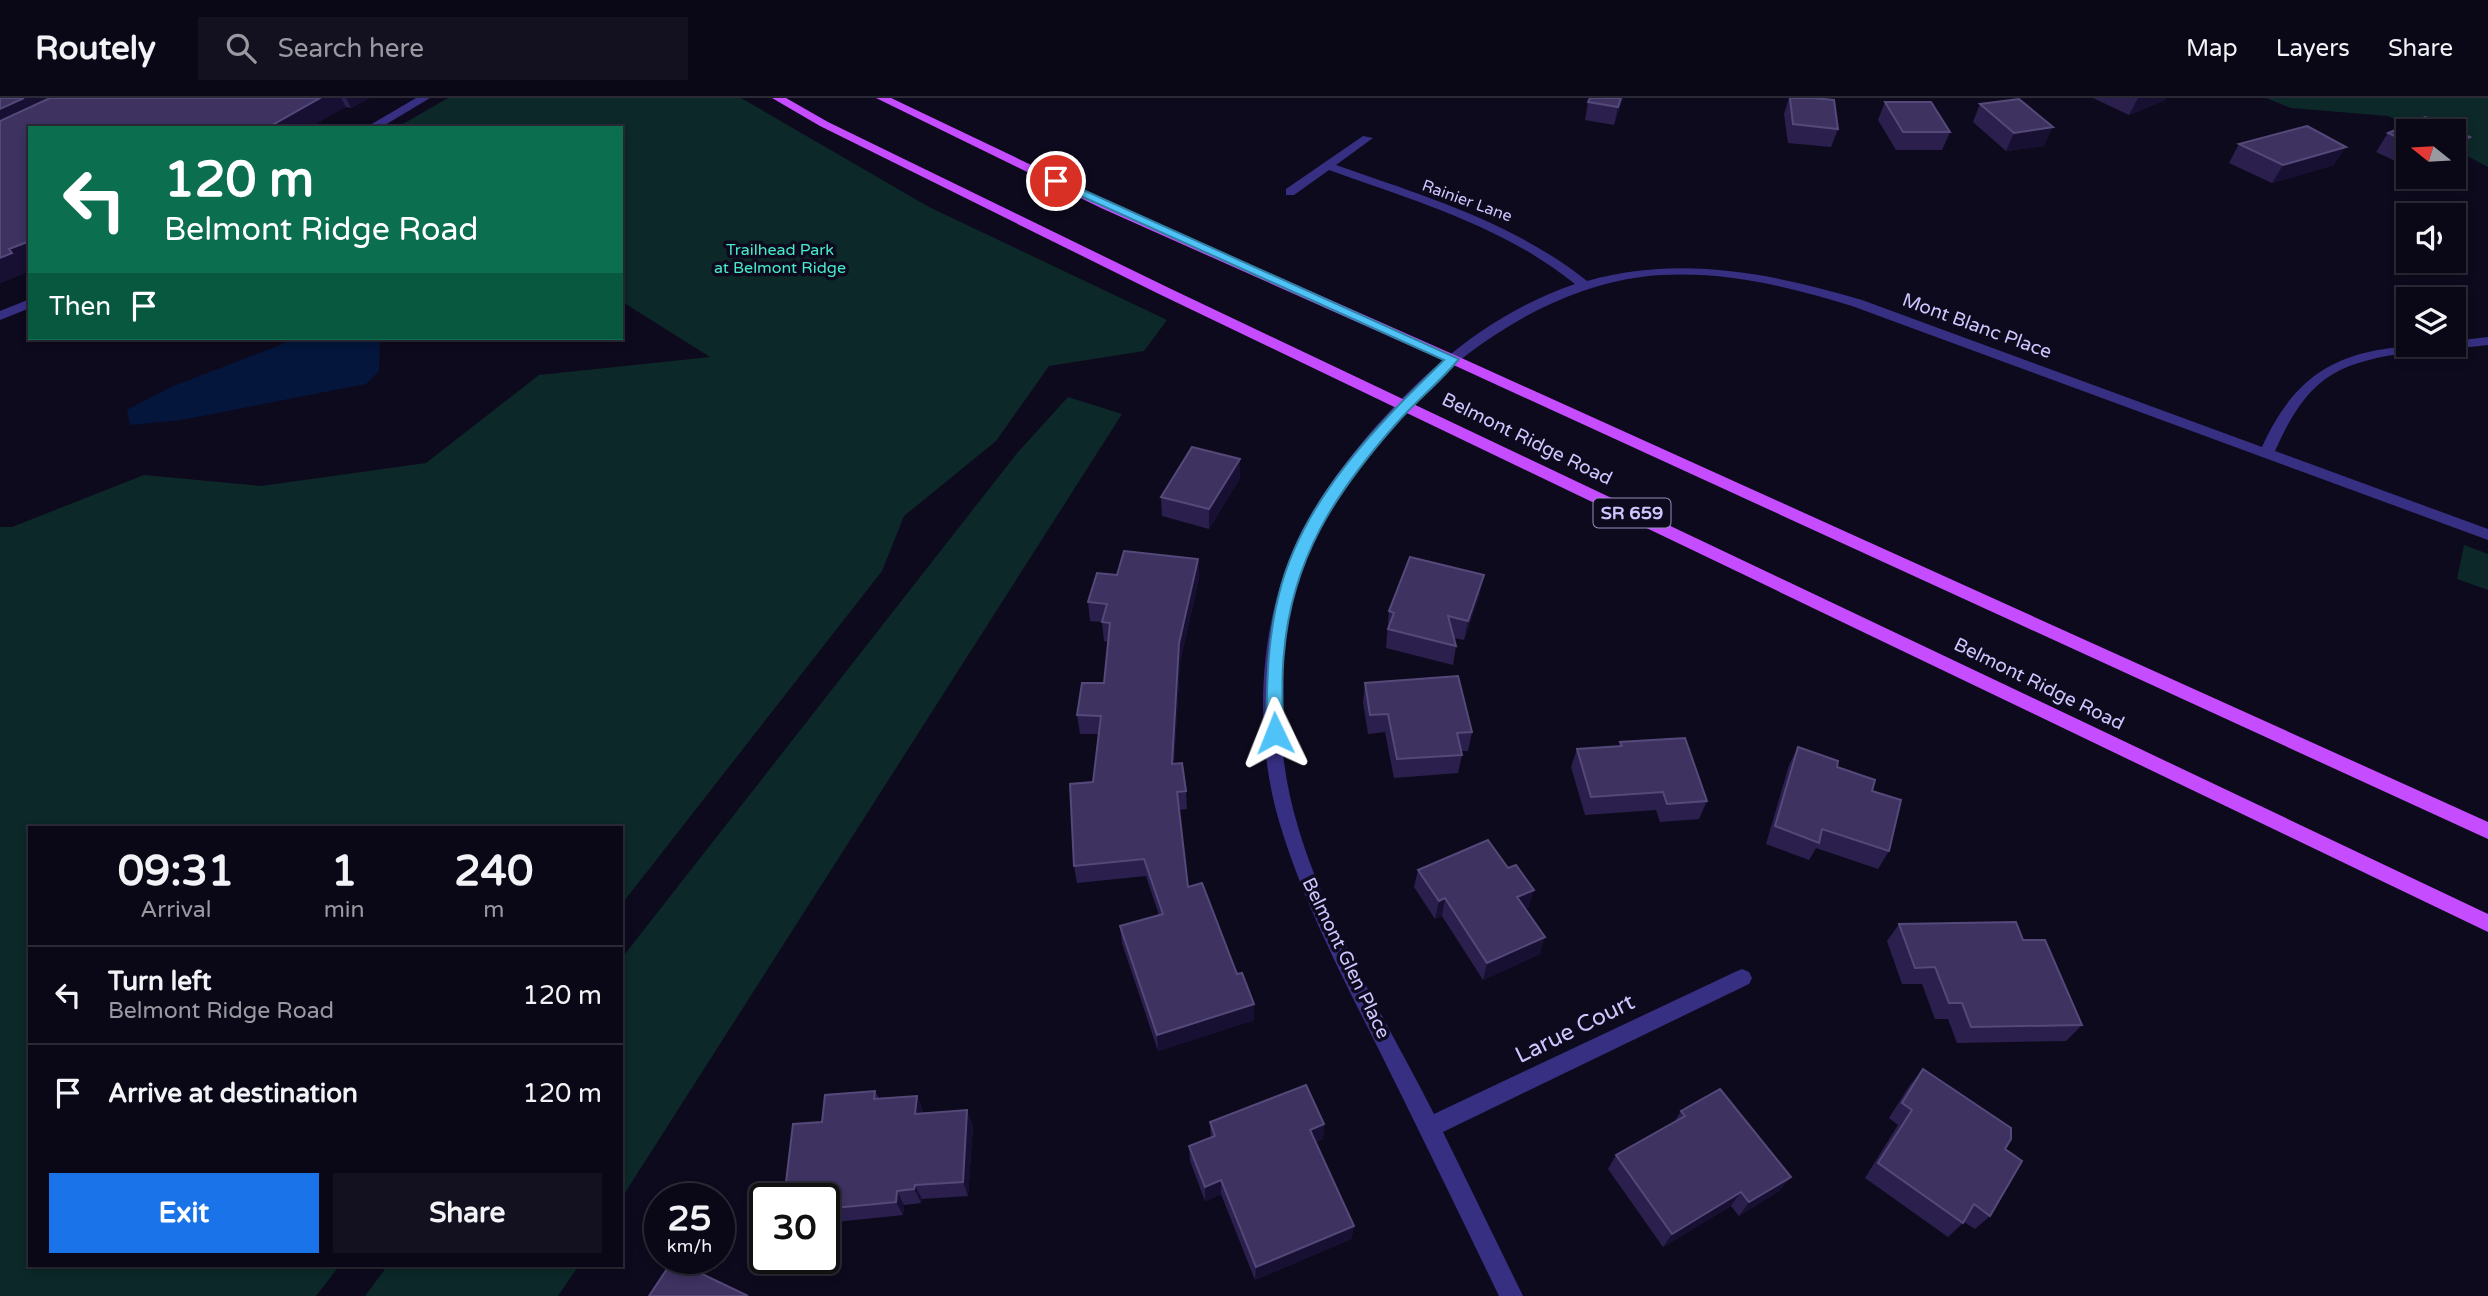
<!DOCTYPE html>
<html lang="en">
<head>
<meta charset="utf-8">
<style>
  body { margin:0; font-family:"Varela Round",sans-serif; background:#13111f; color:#f1f3f6; height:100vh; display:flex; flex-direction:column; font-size:26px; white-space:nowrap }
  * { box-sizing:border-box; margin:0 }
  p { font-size:23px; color:#999aa1 }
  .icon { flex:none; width:38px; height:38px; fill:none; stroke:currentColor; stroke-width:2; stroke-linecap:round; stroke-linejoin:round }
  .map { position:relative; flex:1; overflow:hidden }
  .panel { position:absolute; left:28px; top:728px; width:595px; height:441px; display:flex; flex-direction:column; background:#0a0816; border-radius:0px; box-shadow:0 4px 10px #0003,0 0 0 2px #2a2935 }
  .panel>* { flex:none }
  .banner { position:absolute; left:28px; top:28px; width:595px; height:214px; border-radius:0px; box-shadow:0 4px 10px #0003,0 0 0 2px #2a2935; background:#0b6e4f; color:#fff; overflow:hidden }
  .needle { width:46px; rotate:288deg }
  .buttons { position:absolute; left:2396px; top:21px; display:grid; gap:14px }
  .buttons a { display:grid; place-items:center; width:70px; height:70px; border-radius:0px; background:#0a0816; box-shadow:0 4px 10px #0003,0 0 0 2px #2a2935; font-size:35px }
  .speed { position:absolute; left:644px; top:1085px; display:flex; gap:14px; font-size:35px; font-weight:700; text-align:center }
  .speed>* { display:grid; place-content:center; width:91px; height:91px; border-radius:50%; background:#0a0816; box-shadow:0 4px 10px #0003,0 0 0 2px #2a2935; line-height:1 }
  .speed small { font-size:18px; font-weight:400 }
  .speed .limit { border:4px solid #111; border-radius:10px; background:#fff; color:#111 }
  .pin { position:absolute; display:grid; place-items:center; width:60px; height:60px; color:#fff; margin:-30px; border:4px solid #fff; border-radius:50%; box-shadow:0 2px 7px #0007 }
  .me { position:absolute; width:77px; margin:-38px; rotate:358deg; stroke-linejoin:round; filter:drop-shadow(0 0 5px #0008) }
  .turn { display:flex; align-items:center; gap:24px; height:147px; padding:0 21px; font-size:32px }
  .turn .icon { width:91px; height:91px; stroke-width:2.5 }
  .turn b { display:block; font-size:49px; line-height:60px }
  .then { display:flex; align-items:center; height:66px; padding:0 21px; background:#0003; gap:14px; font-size:26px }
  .eta { display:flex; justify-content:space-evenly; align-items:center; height:119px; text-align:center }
  .eta b { font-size:42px; font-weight:700; line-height:49px }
  .cta { display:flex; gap:14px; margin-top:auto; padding:14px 21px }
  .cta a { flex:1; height:80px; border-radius:0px; background:#1a73e8; color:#fff; font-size:28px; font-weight:700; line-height:80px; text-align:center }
  .cta a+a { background:#13111f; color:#f1f3f6 }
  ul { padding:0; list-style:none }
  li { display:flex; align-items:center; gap:21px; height:98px; padding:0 21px; border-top:2px solid #2a2935 }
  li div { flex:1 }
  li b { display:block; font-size:26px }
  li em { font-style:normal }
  header { display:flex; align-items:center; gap:42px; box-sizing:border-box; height:98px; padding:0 35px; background:#0a0816; border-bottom:2px solid #2a2935 }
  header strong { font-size:33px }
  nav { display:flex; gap:38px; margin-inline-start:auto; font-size:24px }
  .search { width:490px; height:63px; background:#13111f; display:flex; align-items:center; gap:18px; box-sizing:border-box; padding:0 24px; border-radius:0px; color:#999aa1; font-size:26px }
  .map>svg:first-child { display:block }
  .green { fill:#0c2828 }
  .water { fill:#04163c }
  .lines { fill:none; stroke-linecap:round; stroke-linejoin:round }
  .minor { fill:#372f82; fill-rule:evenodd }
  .major { fill:#c54dff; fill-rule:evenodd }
  .wall { fill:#2b204d }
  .shaded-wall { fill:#181032 }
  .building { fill:#3d3260; stroke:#544979; stroke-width:2 }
  .route { fill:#4fc3f7; stroke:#337fa1; stroke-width:2 }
  .labels { text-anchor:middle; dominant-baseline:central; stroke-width:7; stroke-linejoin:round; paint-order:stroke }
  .far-street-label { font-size:16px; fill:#cfc6ff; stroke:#0e0a1e }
  .far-park-label { font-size:16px; fill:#47eaca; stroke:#0e0a1e }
  .shield { fill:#0e0a1e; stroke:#958ebc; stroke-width:2 }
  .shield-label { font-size:18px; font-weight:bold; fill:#cfc6ff }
  .street-label { font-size:19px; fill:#cfc6ff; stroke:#0e0a1e }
  .near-street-label { font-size:23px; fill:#cfc6ff; stroke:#0e0a1e }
</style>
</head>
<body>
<header>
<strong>Routely</strong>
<div class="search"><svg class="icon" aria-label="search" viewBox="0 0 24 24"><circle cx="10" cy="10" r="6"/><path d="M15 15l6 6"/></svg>Search here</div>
<nav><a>Map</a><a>Layers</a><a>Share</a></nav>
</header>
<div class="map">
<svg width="2488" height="1198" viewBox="0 0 2488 1198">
  <rect width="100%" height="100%" fill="#0e0a1e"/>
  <!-- green -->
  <g class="green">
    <polygon points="448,0 741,0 929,109 1167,222 1144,253 1049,268 996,343 904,418 882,473 621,807 621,730 30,730 30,1167 340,1167 316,1198 0,1198 0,429 12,429 144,377 261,388 426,365 539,277 710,259 621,203 621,30 396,30"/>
    <polygon points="2266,0 2488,0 2488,69 2454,51 2454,33 2419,33 2388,18 2291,10"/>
    <polygon points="1068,299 1122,316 621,1101 621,861 1018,354"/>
    <polygon points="2464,447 2488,456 2488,492 2457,481"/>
    <polygon points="388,1167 579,1167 558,1198 365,1198"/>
  </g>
  <!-- water -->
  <polygon class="water" points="298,240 380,240 379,273 366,286 181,322 130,327 127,312 171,289"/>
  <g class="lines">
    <!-- minor -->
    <g class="minor">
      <polygon points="416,0 430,0 380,30 365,30"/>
      <path d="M1363 38 1373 40 1336 67C1424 98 1513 124 1587 183 1680 157 1771 175 1862 202L2262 349C2303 258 2361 247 2454 247V243L2488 239V247C2442 253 2374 252 2333 276 2304 293 2288 324 2275 353L2488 431V442L1852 208C1784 187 1713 170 1641 179 1505 196 1364 327 1310 449 1283 512 1277 588 1283 655 1295 777 1379 907 1434 1016L1735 874 1742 871 1749 874 1752 880 1749 886 1443 1034 1523 1198H1499C1458 1113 1417 1028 1375 944 1339 872 1302 801 1279 723 1254 637 1258 535 1293 452 1310 411 1337 375 1365 341 1423 273 1490 215 1575 186 1503 128 1415 103 1329 72L1294 97H1286V91Z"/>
      <polygon points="30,201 30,210 0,222 0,213"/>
    </g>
    <!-- major -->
    <g class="major">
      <polygon points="772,0 786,0 828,24 1169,190 2488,816 2488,834 1159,196 820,28"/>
      <polygon points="876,0 891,0 1109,104 1457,258 2488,724 2488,741 1447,264 1101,110"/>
    </g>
  </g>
  <!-- wall -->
  <g class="wall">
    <polygon points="0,0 369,0 351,10 346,9 30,30 30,168 24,170 27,174 0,185"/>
    <polygon points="1623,0 1614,27 1585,22 1588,4"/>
    <polygon points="1789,0 1813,0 1838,31 1831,49 1788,45 1784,16"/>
    <polygon points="2093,0 2166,0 2165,2 2129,17"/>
    <polygon points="1885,4 1950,34 1942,52 1896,52 1878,22"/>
    <polygon points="1980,6 2044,48 2006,53 1973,24"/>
    <polygon points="2425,19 2470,39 2457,58 2454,59 2454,33 2408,33 2408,69 2376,54 2388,35"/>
    <polygon points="2239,46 2334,67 2272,85 2229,65"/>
    <polygon points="1240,361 1240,380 1209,431 1162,418 1161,399"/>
    <polygon points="1198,461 1199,480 1180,564 1174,665 1186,693 1187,711 1179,712 1188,789 1254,922 1158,953 1122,845 1120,828 1159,817 1146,778 1077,785 1074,768 1093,684 1098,636 1080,636 1077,617 1104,585 1108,544 1104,543 1102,524 1090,523 1088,504 1117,477"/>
    <polygon points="1480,496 1464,542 1454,540 1456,548 1453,567 1386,550 1389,513"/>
    <polygon points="1365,585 1472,634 1468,653 1461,653 1462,657 1458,675 1394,680 1385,634 1368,636 1363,604"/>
    <polygon points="1620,644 1707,703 1699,721 1660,724 1656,712 1585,717 1571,669 1577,651 1619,648"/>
    <polygon points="1798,649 1872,693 1889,753 1878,771 1816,750 1809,762 1766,746 1789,667"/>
    <polygon points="1418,772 1529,809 1525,811 1540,856 1483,882 1442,818 1435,821 1414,789"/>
    <polygon points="1899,826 2023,842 2082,927 2066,943 1957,945 1948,921 1935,921 1922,886 1902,886 1887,843"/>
    <polygon points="1923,971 2005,1051 1990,1118 1975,1131 1964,1124 1948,1139 1865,1080 1898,1027 1889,1020 1910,987"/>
    <polygon points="875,993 879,1000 917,998 923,1013 923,1015 973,1027 968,1098 922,1101 921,1105 904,1107 903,1117 826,1125 826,1129 824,1129 822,1024"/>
    <polygon points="1681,1013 1791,1079 1779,1093 1739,1118 1731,1108 1663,1149 1608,1071 1616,1057 1675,1023"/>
    <polygon points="1210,1024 1324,1026 1323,1041 1316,1044 1354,1128 1351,1141 1255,1182 1221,1096 1205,1103 1190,1063 1189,1048 1211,1040"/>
  </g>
  <!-- shaded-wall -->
  <g class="shaded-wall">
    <polygon points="24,0 73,0 0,36 0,11"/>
    <polygon points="320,0 341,0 346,9 309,30 267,30"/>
    <polygon points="346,0 369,0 351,10"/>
    <polygon points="1621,0 1623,0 1614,27 1618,9"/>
    <polygon points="2138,0 2166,0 2165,2 2129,17"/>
    <polygon points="2053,29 2044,48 2006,53 2014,35"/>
    <polygon points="2470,39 2457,58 2454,59 2454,47"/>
    <polygon points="2346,49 2334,67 2272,85 2283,67"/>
    <polygon points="30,143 30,168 24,170 27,174 0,185 0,160 9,151"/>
    <polygon points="1240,361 1240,380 1209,431 1209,411"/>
    <polygon points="1198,461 1199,480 1180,564 1173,684 1172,666 1179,545"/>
    <polygon points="1484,477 1480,496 1464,542 1468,523"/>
    <polygon points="1534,792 1529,809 1512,816 1517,799"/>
    <polygon points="1445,800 1442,818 1435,821 1439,803"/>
    <polygon points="1545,839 1540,856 1483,882 1487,865"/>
    <polygon points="1254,906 1254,922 1158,953 1157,937"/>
    <polygon points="917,998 923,1013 922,1031 915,1016"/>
    <polygon points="967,1012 973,1027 968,1098 963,1084"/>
    <polygon points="1324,1026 1323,1041 1309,1046 1310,1032"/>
    <polygon points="1791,1079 1779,1093 1739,1118 1749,1104"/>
    <polygon points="1221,1082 1221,1096 1205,1103 1205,1089"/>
    <polygon points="915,1087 922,1101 921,1105 914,1091"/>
    <polygon points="897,1093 904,1107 903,1117 896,1104"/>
    <polygon points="1741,1094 1731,1108 1663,1149 1672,1136"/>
    <polygon points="1354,1128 1351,1141 1255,1182 1256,1169"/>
  </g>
  <!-- building -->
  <g class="building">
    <polygon points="0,0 24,0 0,11"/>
    <polygon points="50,0 320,0 267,30 30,30 30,143 9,151 12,155 0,160 0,23"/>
    <polygon points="1590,0 1621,0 1618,9 1588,4"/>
    <polygon points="1790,0 1813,0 1834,2 1838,31 1793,26"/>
    <polygon points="2019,1 2053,29 2014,35 1980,6"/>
    <polygon points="1885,4 1931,4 1950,34 1903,34"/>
    <polygon points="2425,19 2470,39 2454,47 2454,33 2408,33 2408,44 2388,35"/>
    <polygon points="2307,28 2346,49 2283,67 2239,46"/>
    <polygon points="1192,349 1240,361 1209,411 1161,399"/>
    <polygon points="1124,453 1198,461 1179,545 1172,666 1182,665 1186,693 1177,694 1188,789 1202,785 1237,876 1242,875 1254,906 1157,937 1120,828 1163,816 1144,761 1074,768 1070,686 1093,684 1101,618 1077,617 1082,585 1104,585 1110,525 1102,524 1107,506 1088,504 1097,475 1117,477"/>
    <polygon points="1410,459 1484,477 1468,523 1448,518 1456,548 1388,531 1394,515 1389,513"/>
    <polygon points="1458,578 1472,634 1457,635 1462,657 1397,661 1388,616 1370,617 1365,585"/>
    <polygon points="1685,640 1707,703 1667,706 1663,694 1591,699 1577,651 1622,648 1620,644"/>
    <polygon points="1798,649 1838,663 1837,669 1875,682 1872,693 1901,702 1889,753 1822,731 1819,745 1775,728"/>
    <polygon points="1488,742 1508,770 1516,767 1534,792 1517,799 1545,839 1487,865 1445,800 1439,803 1418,772"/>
    <polygon points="2016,824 2023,842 2045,842 2082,927 1971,929 1962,905 1949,905 1935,869 1915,870 1899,826"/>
    <polygon points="1923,971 2011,1030 2011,1041 2005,1051 2022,1063 1990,1118 1974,1106 1963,1125 1878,1065 1912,1012 1902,1005"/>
    <polygon points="1306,987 1324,1026 1310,1032 1354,1128 1256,1169 1221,1082 1205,1089 1189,1048 1215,1038 1210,1024"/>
    <polygon points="1720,991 1791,1079 1749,1104 1741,1094 1672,1136 1616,1057 1685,1018 1681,1013"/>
    <polygon points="875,993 874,1001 917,998 915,1016 967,1012 963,1084 915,1087 914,1091 897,1093 896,1104 824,1111 824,1101 784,1101 793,1026 822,1024 825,997"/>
    <polygon points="673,1162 748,1198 649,1198"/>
  </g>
  <!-- route -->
  <path class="route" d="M1052 81H1059L1459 261C1440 284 1416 303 1396 326 1335 395 1292 461 1284 555 1281 581 1283 608 1283 635L1280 639H1269L1266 635C1267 588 1267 542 1279 496 1302 402 1377 327 1444 262L1052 85Z"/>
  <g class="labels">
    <!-- far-street labels -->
    <g class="far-street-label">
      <text transform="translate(1467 103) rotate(20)">Rainier Lane</text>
    </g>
    <!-- far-park labels -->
    <g class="far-park-label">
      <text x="780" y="152">Trailhead Park<tspan x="780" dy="18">at Belmont Ridge</tspan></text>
    </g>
    <!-- shield labels -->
    <rect class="shield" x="1593.5" y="400.5" width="77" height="29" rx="5"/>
    <g class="shield-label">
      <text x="1632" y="415">SR 659</text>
    </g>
    <!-- street labels -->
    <g class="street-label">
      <text transform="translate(1977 228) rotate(20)">Mont Blanc Place</text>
      <text transform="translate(1527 341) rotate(26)">Belmont Ridge Road</text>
      <text transform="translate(2039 586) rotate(26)">Belmont Ridge Road</text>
      <text transform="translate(1346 860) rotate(64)">Belmont Glen Place</text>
    </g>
    <!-- near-street labels -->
    <g class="near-street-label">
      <text transform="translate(1575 931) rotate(-26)">Larue Court</text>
    </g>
  </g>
</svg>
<div class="buttons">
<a><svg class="needle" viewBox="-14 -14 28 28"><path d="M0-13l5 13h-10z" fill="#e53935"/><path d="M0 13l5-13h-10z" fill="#999aa1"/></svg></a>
<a><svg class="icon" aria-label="sound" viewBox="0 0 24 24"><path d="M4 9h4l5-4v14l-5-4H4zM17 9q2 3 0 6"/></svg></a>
<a><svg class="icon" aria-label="layers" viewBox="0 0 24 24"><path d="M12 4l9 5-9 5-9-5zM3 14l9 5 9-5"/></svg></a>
</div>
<div class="speed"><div>25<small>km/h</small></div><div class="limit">30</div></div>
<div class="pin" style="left:1056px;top:83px;background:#d93025"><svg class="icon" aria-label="arrive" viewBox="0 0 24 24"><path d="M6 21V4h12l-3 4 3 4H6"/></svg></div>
<svg class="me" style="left:1275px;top:635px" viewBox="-20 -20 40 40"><path d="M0-17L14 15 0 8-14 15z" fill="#4fc3f7" stroke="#fff" stroke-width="4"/></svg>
<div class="banner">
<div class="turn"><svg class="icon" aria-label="left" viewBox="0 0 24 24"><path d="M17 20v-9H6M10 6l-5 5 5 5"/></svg><div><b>120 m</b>Belmont Ridge Road</div></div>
<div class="then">Then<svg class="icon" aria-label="arrive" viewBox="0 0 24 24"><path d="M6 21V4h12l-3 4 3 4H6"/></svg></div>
</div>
<section class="panel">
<div class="eta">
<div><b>09:31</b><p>Arrival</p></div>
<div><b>1</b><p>min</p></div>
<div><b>240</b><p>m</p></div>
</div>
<ul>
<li><svg class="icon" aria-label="left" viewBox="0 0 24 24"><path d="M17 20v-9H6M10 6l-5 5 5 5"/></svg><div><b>Turn left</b><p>Belmont Ridge Road</p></div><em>120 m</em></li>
<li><svg class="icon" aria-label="arrive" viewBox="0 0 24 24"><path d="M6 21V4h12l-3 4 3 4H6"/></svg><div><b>Arrive at destination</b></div><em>120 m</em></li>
</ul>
<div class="cta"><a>Exit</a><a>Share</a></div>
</section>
</div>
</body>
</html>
